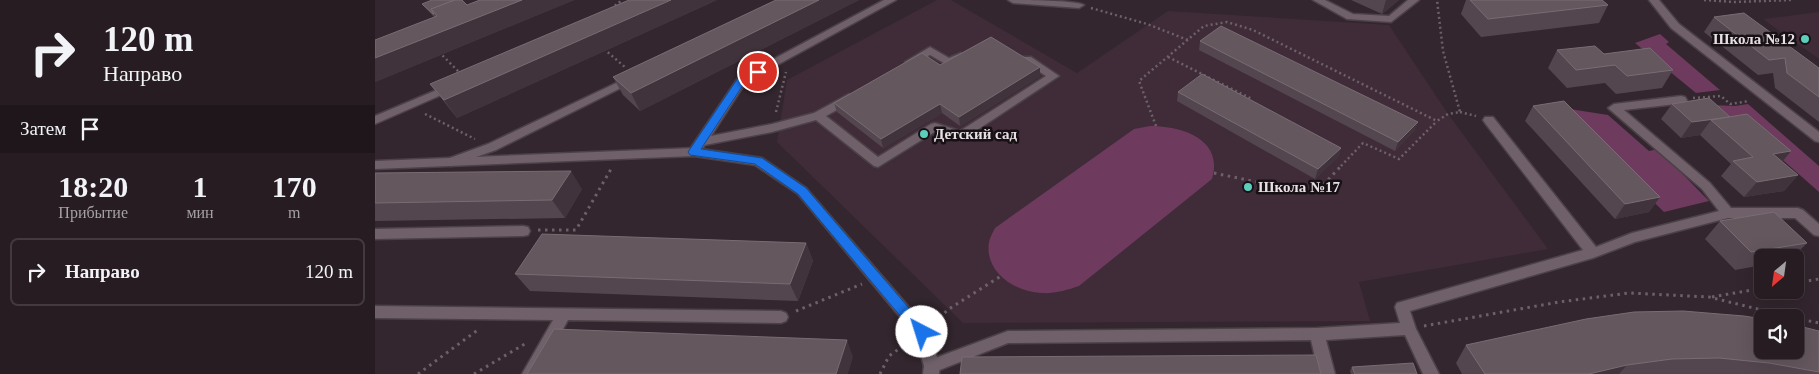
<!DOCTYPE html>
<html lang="ru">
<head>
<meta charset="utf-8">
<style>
  body { margin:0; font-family:"Times New Roman",serif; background:#2e252a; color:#f1f3f6; height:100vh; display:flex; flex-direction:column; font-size:19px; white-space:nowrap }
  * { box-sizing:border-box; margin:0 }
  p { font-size:16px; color:#a4a1a5 }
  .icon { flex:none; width:28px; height:28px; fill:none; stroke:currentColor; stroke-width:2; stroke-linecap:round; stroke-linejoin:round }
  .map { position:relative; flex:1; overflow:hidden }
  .panel { display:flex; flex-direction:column; background:#261c22; width:375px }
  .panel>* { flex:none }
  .hud { background:#261c22; color:#f1f3f6; overflow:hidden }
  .needle { width:32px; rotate:209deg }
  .buttons { position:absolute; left:1379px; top:249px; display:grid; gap:10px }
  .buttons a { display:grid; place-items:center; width:50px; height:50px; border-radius:8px; background:#261c22; box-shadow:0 5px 20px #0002,0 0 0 1px #423a40; font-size:25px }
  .pin { position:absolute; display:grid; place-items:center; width:42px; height:42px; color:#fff; margin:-21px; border:2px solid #fff; border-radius:50%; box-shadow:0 1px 5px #0007 }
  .me { position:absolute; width:55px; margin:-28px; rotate:320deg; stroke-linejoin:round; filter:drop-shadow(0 0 4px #0008) }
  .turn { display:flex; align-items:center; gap:18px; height:105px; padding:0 20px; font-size:22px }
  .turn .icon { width:65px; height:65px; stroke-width:2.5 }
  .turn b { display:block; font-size:35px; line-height:42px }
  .then { display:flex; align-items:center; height:48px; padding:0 20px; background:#0003; gap:10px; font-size:19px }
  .eta { display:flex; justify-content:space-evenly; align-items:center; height:85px; text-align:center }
  .eta b { font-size:30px; font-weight:600; line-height:35px }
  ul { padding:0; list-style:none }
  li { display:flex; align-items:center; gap:15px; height:68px; margin:0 10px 8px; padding:0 10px; border:2px solid #423a40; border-radius:8px }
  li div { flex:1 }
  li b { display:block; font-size:19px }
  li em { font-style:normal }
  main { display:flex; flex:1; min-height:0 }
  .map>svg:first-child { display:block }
  .built { fill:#3f2c38 }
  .green { fill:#6e3a5d }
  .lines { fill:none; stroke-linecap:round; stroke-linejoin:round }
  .lane-casing { stroke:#4c4147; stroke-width:3 }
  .street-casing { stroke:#4c4147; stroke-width:3 }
  .path-far1 { stroke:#6d6168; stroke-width:2.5; stroke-dasharray:2 3; stroke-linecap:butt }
  .path { stroke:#6d6168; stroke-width:3; stroke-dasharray:2.5 4.5; stroke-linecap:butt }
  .lane { fill:#6f6069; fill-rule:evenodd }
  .street { fill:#6f6069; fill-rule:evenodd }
  .wall { fill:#54464e }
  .shaded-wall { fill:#40333b }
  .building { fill:#64575e; stroke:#796c73 }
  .route { fill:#1a73e8; stroke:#114b97 }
  .poi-dot { fill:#5bcebc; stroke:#171115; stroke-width:2 }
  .labels { text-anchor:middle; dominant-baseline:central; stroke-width:5; stroke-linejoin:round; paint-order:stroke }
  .poi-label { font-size:15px; font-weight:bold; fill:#e8dfe4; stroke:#171115; text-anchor:start }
</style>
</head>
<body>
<main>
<section class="panel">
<div class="hud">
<div class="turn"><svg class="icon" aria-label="right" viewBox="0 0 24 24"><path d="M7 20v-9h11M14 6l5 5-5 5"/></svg><div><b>120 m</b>Направо</div></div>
<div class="then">Затем<svg class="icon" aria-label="arrive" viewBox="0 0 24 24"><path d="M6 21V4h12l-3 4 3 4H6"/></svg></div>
</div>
<div class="eta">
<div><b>18:20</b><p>Прибытие</p></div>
<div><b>1</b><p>мин</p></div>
<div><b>170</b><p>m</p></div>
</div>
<ul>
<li><svg class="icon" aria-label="right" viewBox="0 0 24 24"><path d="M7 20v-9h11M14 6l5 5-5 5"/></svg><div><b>Направо</b></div><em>120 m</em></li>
</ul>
</section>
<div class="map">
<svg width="1444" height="374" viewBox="0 0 1444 374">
  <rect width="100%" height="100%" fill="#33262e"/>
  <!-- built -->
  <g class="built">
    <polygon points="562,0 576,0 702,73 793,11 1014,25 1073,114 1173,249 984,282 995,321 588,323 402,142 412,80"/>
    <polygon points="1444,12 1444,59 1388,19"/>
  </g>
  <!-- green -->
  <g class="green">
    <polygon points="1285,34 1294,42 1291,44 1345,90 1321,93 1260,43"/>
    <polygon points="1317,104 1360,106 1373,104 1444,166 1444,192 1368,125"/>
    <polygon points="1182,107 1233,115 1274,151 1283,149 1334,201 1289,212"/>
    <path d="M775 126C807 126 849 139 837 179L704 286C692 290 679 294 666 293 640 292 609 272 614 242 615 237 618 232 620 228L759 129Z"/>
  </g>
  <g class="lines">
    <defs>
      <g id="lane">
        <polygon points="509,0 521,0 371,82 336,136 397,124 439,113 474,94 480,98 478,101 451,116 503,157 556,124 560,123 585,131 671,76 648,61 647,59 648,57 656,57 684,76 590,138 586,139 561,131 503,167 499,166 441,120 397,132 330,145 323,155 315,155 313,152 315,149 363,78"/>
        <path d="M633 0C648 0 699 0 709 5L704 8 638 3Z"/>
        <polygon points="938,0 950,0 978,14 1014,16 1033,0 1044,0 1016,22 972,19"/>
        <polygon points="555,47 574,58 586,53 591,56 574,66 555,55 535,65 530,62"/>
        <polygon points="258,75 262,76 263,78 262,80 121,150 76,166 70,162 72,159 113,144"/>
        <polygon points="76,84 82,87 80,89 0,124 0,116"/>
        <polygon points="1306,96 1310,97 1312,100 1310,103 1249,110 1335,183 1356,208 1423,208 1428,210 1444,224 1444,236 1439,235 1420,218 1353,218 1260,242 1218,258 1035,311 1041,329 1064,374 1048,374 1030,335 951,340 960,374 944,374 936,340 633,343 557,373 552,371 549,366 552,361 633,331 942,328 1025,323 1020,307 1022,303 1208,250 1110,123 1108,120 1110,117 1118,117 1221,247 1257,233 1344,211 1327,189 1233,108 1239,104"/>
        <polygon points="148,226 153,227 155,231 153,235 148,236 0,239 0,229"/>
        <polygon points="0,306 406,311 411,313 413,317 411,321 406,323 193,320 163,374 147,374 178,320 0,318"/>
      </g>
      <g id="street">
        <polygon points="1274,0 1284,0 1304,24 1444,132 1444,142 1440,141 1296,28"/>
        <polygon points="319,148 387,158 431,188 552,328 565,366 564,374 548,374 549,366 540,335 423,194 380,165 319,156 0,169 0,161"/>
      </g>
    </defs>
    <!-- lane casing -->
    <use href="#lane" class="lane-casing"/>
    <!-- street casing -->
    <use href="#street" class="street-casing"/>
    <!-- path-far1 -->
    <g class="path-far1">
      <polyline points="1329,0 1359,2 1417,0"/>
      <polyline points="716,8 772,24 813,40"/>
      <polyline points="236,9 247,0"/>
      <polyline points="229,49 251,68"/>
      <polyline points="64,52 86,74"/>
      <polyline points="793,57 877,99"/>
      <polyline points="1318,98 1346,96 1355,104 1374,101"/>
      <polyline points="401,112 411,72"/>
      <polyline points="1085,112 1101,116"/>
      <polyline points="50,114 100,139"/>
      <polyline points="781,126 764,81 829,26 852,22 878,30 1062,121 1073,114 1085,112 1068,51 1062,0"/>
      <polyline points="966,166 988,143 1024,159 1062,121"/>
    </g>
    <!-- path -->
    <g class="path">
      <polyline points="839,173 925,191 949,184 967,165"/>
      <polyline points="163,230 201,230 236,169"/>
      <polyline points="1420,283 1444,279"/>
      <polyline points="1337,297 1388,288"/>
      <polyline points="421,311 487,284"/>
      <polyline points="1420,318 1444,323"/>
      <polyline points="559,322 574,309 626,276"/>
      <polyline points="1049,326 1184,302 1254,293 1334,297 1419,318"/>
      <polyline points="43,374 104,329"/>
      <polyline points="99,374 153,342"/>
      <polyline points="505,374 514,356 532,343"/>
    </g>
    <!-- lane -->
    <use href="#lane" class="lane"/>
    <!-- street -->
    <use href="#street" class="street"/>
  </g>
  <!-- wall -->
  <g class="wall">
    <polygon points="105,0 199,0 0,82 59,17 47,4 92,5"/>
    <polygon points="342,0 82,118 55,84"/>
    <polygon points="401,0 484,0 265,111 248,95 238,77"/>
    <polygon points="976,0 1024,0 1007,14"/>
    <polygon points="1091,0 1227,0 1233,5 1224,23 1106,37 1086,14"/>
    <polygon points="1339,17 1444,68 1444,122 1400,88 1398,73 1383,75 1329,32"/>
    <polygon points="825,41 1043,122 1039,131 1020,151 824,50"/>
    <polygon points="1182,50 1229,54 1298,70 1287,88 1241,94 1230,83 1192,88 1173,68"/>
    <polygon points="565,65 665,67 665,76 585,126 567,113 508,148 462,112 459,103"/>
    <polygon points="803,92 966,148 963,157 940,179 802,101"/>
    <polygon points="1297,104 1355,117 1416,151 1407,162 1423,175 1409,191 1369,197 1346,176 1356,164 1325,135 1306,138 1286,119"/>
    <polygon points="1158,106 1285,197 1274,212 1240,219 1150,121"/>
    <polygon points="0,173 207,189 190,218 0,221"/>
    <polygon points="1345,221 1432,243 1417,258 1388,258 1388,265 1360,270 1330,239"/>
    <polygon points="431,243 438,261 423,301 155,291 140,274"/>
    <polygon points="1444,331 1444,374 1087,374 1081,363 1091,345"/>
    <polygon points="977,367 1042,374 976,374 975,371"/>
  </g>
  <!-- shaded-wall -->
  <g class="shaded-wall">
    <polygon points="147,0 199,0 0,82 0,58"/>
    <polygon points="296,0 342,0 82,118 69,100"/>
    <polygon points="444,0 484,0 265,111 256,93"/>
    <polygon points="1011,0 1024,0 1007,14"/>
    <polygon points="665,67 665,76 585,126 584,117"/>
    <polygon points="565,104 567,113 508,148 506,139"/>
    <polygon points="1336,120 1325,135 1306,138 1317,122"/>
    <polygon points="1043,122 1039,131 1020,151 1023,142"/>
    <polygon points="966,148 963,157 940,179 943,169"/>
    <polygon points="1416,151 1403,167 1398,154"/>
    <polygon points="196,171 207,189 190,218 177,200"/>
    <polygon points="1423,175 1409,191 1369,197 1382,182"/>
    <polygon points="1285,197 1274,212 1240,219 1250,204"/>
    <polygon points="431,243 438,261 423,301 415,284"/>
    <polygon points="472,340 478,357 473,374 461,374"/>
    <polygon points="1252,365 1244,374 1214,374"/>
  </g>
  <!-- building -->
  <g class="building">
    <polygon points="57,0 80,0 56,9 59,14 58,14 47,4"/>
    <polygon points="80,0 87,0 92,5 105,0 147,0 0,58 0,40 62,16 56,9"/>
    <polygon points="254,0 296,0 69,100 55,84"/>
    <polygon points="401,0 444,0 256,93 238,77"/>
    <polygon points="1095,0 1227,0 1233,5 1113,19"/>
    <polygon points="1369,13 1444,68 1444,97 1412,73 1410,58 1394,60 1339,17"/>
    <polygon points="846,26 1043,122 1023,142 825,41"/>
    <polygon points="616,37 665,67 584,117 565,104 506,139 459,103 547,53 565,65"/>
    <polygon points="1220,46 1229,54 1275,48 1298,70 1252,76 1240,65 1201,70 1182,50"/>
    <polygon points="827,74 966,148 943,169 803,92"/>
    <polygon points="1334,98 1355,117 1317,122 1297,104"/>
    <polygon points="1189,101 1285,197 1250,204 1158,106"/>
    <polygon points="1372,114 1416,151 1398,154 1423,175 1382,182 1358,161 1378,157 1336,120"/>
    <polygon points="196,171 177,200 0,203 0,173"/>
    <polygon points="1399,212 1432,243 1376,252 1345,221"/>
    <polygon points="167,234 431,243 415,284 140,274"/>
    <polygon points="1308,311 1369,316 1388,319 1388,350 1420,350 1420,325 1444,331 1444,372 1394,363 1344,358 1297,359 1252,365 1214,374 1110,374 1091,345 1211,319 1259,312"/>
    <polygon points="179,329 472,340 461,374 152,374"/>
    <polygon points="941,355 946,374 585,374 587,357"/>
    <polygon points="1038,363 1042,374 980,374 977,367"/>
  </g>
  <!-- route -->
  <polygon class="route" points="383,68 388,72 386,74 370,82 326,149 387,158 431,188 551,328 553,332 551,336 547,338 542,336 423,194 380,164 315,155 313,152 315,149 363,78"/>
  <!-- markers -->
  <g class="poi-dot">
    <circle cx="1430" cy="39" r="5"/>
    <circle cx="549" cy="134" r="5"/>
    <circle cx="873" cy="187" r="5"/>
  </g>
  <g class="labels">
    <!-- poi labels -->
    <g class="poi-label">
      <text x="1420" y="39" text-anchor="end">Школа №12</text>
      <text x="559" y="134">Детский сад</text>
      <text x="883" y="187">Школа №17</text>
    </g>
  </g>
</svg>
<div class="buttons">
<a><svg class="needle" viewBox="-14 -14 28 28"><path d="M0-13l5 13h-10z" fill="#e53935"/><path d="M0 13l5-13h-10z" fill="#a4a1a5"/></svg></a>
<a><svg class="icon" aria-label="sound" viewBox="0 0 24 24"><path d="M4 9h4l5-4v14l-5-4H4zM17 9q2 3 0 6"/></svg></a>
</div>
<div class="pin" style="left:383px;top:72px;background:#d93025"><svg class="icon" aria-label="arrive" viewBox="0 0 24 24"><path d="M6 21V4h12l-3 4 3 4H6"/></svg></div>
<svg class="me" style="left:547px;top:332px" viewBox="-20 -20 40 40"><circle r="19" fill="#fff"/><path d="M0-13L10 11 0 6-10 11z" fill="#1a73e8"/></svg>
</div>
</main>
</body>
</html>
